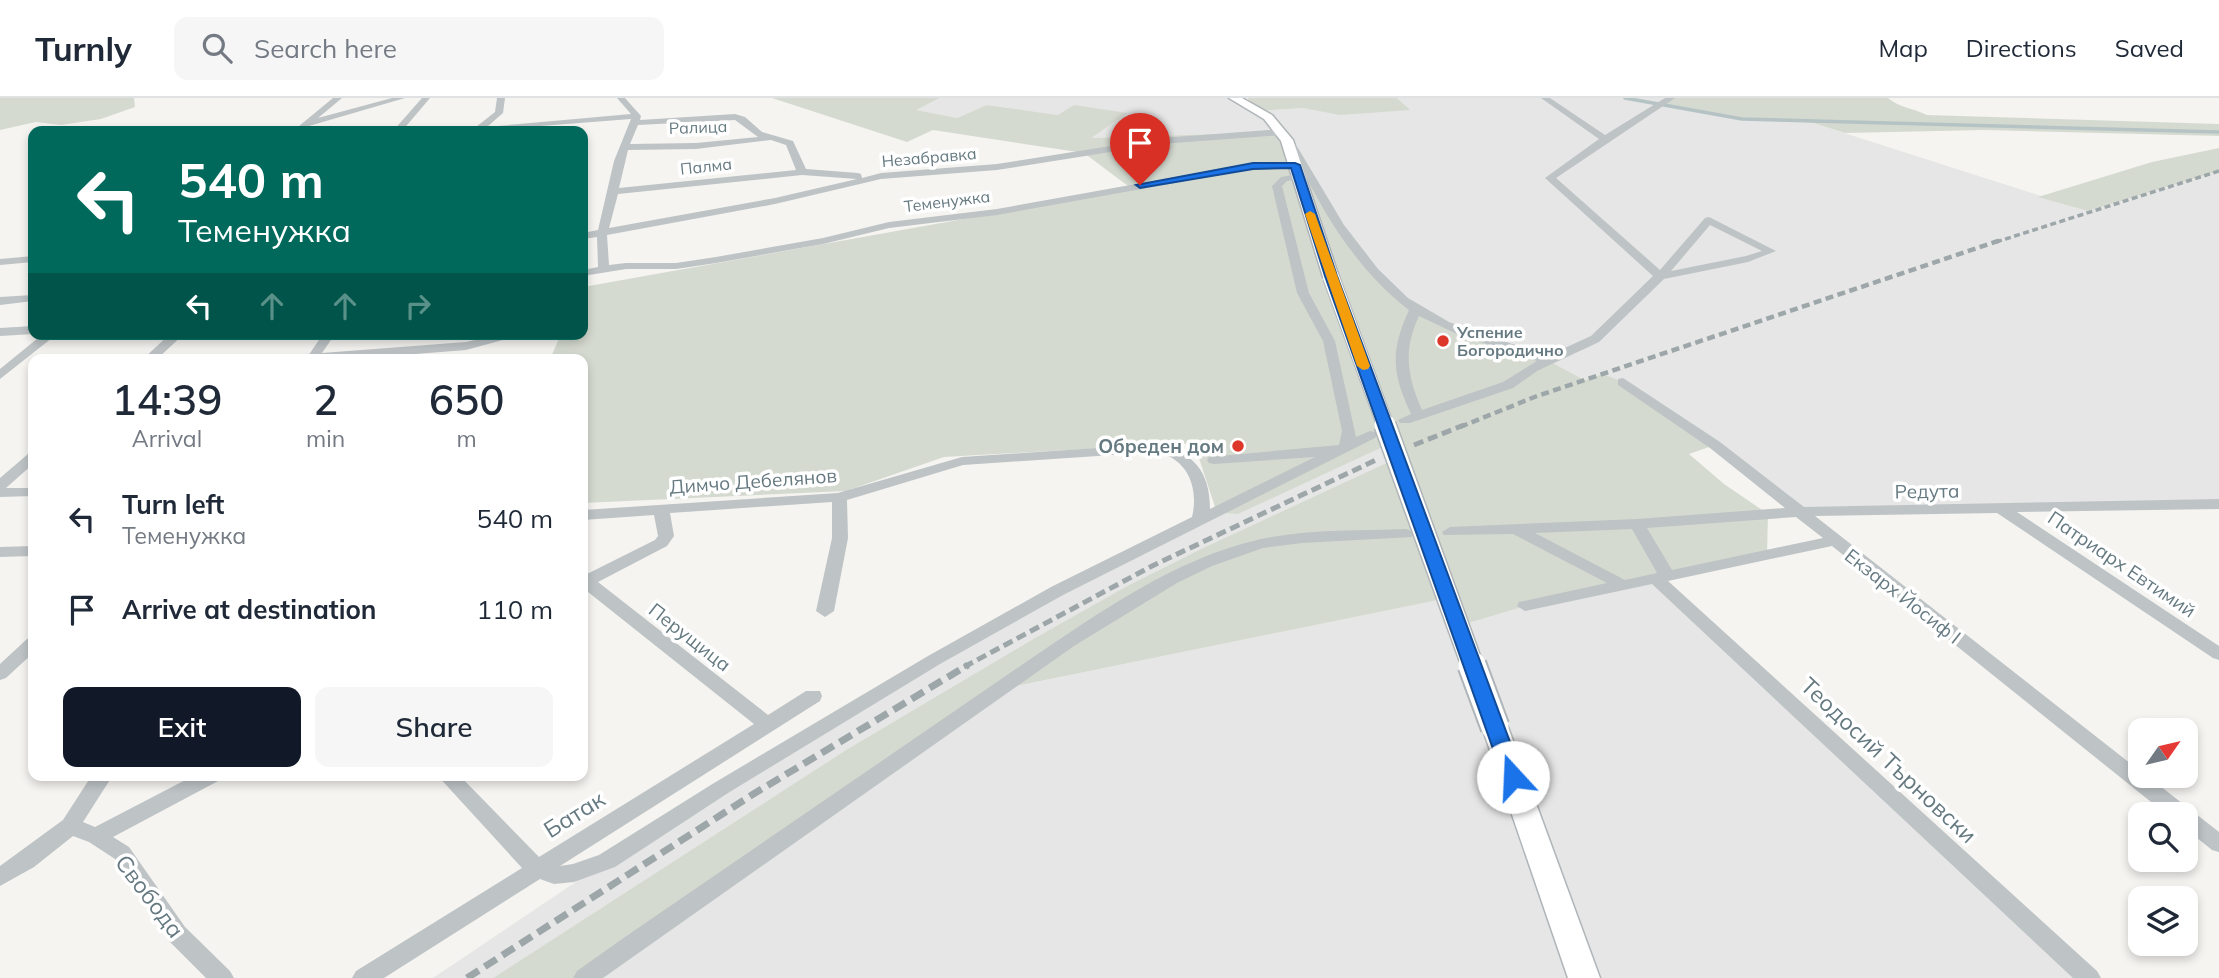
<!DOCTYPE html>
<html lang="en">
<head>
<meta charset="utf-8">
<style>
  body { margin:0; font-family:Mulish,sans-serif; background:#f6f6f7; color:#1f2937; height:100vh; display:flex; flex-direction:column; font-size:26px; white-space:nowrap }
  * { box-sizing:border-box; margin:0 }
  p { font-size:23px; color:#747a83 }
  .icon { flex:none; width:38px; height:38px; fill:none; stroke:currentColor; stroke-width:2; stroke-linecap:round; stroke-linejoin:round }
  .map { position:relative; flex:1; overflow:hidden }
  .panel { position:absolute; left:28px; top:256px; width:560px; height:427px; display:flex; flex-direction:column; background:#fff; border-radius:14px; box-shadow:0 4px 10px #0003 }
  .panel>* { flex:none }
  .top-card { position:absolute; left:28px; top:28px; width:560px; height:214px; border-radius:14px; box-shadow:0 4px 10px #0003; background:#00695c; color:#fff; overflow:hidden }
  .needle { width:46px; rotate:56deg }
  .fabs { position:absolute; left:2128px; top:620px; display:grid; gap:14px }
  .fabs a { display:grid; place-items:center; width:70px; height:70px; border-radius:14px; background:#fff; box-shadow:0 4px 10px #0003; font-size:35px }
  .pin { position:absolute; display:grid; place-items:center; width:60px; height:60px; color:#fff; margin:-72px -30px; border-radius:50% 50% 50% 0; rotate:-45deg; box-shadow:0 0 7px #0007 }
  .pin .icon { rotate:45deg }
  .me { position:absolute; width:77px; margin:-38px; rotate:340deg; stroke-linejoin:round; filter:drop-shadow(0 0 5px #0008) }
  .turn { display:flex; align-items:center; gap:24px; height:147px; padding:0 35px; font-size:32px }
  .turn .icon { width:91px; height:91px; stroke-width:2.5 }
  .turn b { display:block; font-size:49px; line-height:60px }
  .lanes { display:flex; align-items:center; height:66px; padding:0 35px; background:#0003; justify-content:center; gap:35px; direction:ltr }
  .lanes .off { opacity:.35 }
  .eta { display:flex; justify-content:space-evenly; align-items:center; height:119px; text-align:center }
  .eta b { font-size:42px; font-weight:600; line-height:49px }
  .action { display:flex; gap:14px; margin-top:auto; padding:14px 35px }
  .action a { flex:1; height:80px; border-radius:14px; background:#111827; color:#fff; font-size:28px; font-weight:600; line-height:80px; text-align:center }
  .action a+a { background:#f6f6f7; color:#1f2937 }
  ul { padding:0; list-style:none }
  li { display:flex; align-items:center; gap:21px; height:91px; padding:0 35px }
  li div { flex:1 }
  li b { display:block; font-size:26px }
  li em { font-style:normal }
  header { display:flex; align-items:center; gap:42px; box-sizing:border-box; height:98px; padding:0 35px; background:#fff; border-bottom:2px solid #e0e1e3 }
  header strong { font-size:33px }
  nav { display:flex; gap:38px; margin-inline-start:auto; font-size:24px }
  .search { width:490px; height:63px; background:#f6f6f7; display:flex; align-items:center; gap:18px; box-sizing:border-box; padding:0 24px; border-radius:14px; color:#747a83; font-size:26px }
  .map>svg:first-child { display:block }
  .built { fill:#e5e6e5 }
  .green { fill:#d5dad0 }
  .lines { fill:none; stroke-linecap:round; stroke-linejoin:round }
  .stream { stroke:#b5c3c5; stroke-width:3.5 }
  .major-casing { stroke:#afb5b8; stroke-width:3 }
  .minor { fill:#bec3c5; fill-rule:evenodd }
  .major { fill:#fff; fill-rule:evenodd }
  .rail-far3 { stroke:#9da6a9; stroke-width:3.5; stroke-dasharray:6 3.5; stroke-linecap:butt }
  .rail-far2 { stroke:#9da6a9; stroke-width:4.5; stroke-dasharray:8 4.5; stroke-linecap:butt }
  .rail-far1 { stroke:#9da6a9; stroke-width:5; stroke-dasharray:10 5; stroke-linecap:butt }
  .rail { stroke:#9da6a9; stroke-width:7; stroke-dasharray:14 7; stroke-linecap:butt }
  .major-bridge-far2-casing { stroke:#afb5b8; stroke-width:18; stroke-linecap:butt }
  .major-bridge-far1-casing { stroke:#afb5b8; stroke-width:24; stroke-linecap:butt }
  .major-bridge-casing { stroke:#afb5b8; stroke-width:31; stroke-linecap:butt }
  .major-bridge-far2 { stroke:#fff; stroke-width:16 }
  .major-bridge-far1 { stroke:#fff; stroke-width:21 }
  .major-bridge { stroke:#fff; stroke-width:27 }
  .route { fill:#1a73e8; stroke:#114b97; stroke-width:2 }
  .slow { fill:#f59e0b }
  .poi-dot { fill:#dd3729; stroke:#fff; stroke-width:2.5 }
  .labels { text-anchor:middle; dominant-baseline:central; stroke-width:7; stroke-linejoin:round; paint-order:stroke }
  .far-street-label { font-size:16px; fill:#657981; stroke:#fff }
  .far-poi-label { font-size:16px; font-weight:bold; fill:#657981; stroke:#fff; text-anchor:start }
  .poi-label { font-size:19px; font-weight:bold; fill:#657981; stroke:#fff; text-anchor:end }
  .street-label { font-size:19px; fill:#657981; stroke:#fff }
  .near-street-label { font-size:23px; fill:#657981; stroke:#fff }
</style>
</head>
<body>
<header>
<strong>Turnly</strong>
<div class="search"><svg class="icon" aria-label="search" viewBox="0 0 24 24"><circle cx="10" cy="10" r="6"/><path d="M15 15l6 6"/></svg>Search here</div>
<nav><a>Map</a><a>Directions</a><a>Saved</a></nav>
</header>
<div class="map">
<svg width="2219" height="880" viewBox="0 0 2219 880">
  <rect width="100%" height="100%" fill="#f5f4f1"/>
  <!-- built -->
  <g class="built">
    <polygon points="940,0 1234,0 1259,13 1303,10 1320,12 1409,12 1397,0 1671,0 1723,19 1813,25 2088,113 2219,73 2219,406 1800,414 1715,347 1603,276 1586,282 1549,263 1416,211 1372,169 1282,34 1089,40 1126,15 1058,17 988,7 957,20 915,12"/>
    <polygon points="1391,344 1397,360 1201,451 1127,488 1035,540 846,652 493,880 433,880 607,763 934,562 1217,415 1238,416"/>
    <polygon points="1655,480 2089,880 585,880 756,758 1001,591 1448,500 1525,508"/>
  </g>
  <!-- green -->
  <g class="green">
    <polygon points="0,0 134,0 135,9 101,21 61,27 36,24 0,32"/>
    <polygon points="772,0 940,0 916,12 957,20 987,7 1058,17 1074,7 1127,15 1091,40 1282,34 1327,109 1372,169 1415,211 1549,263 1585,282 1603,276 1623,284 1715,347 1689,356 1724,386 1768,416 1767,457 1525,508 1458,528 1448,500 1001,591 585,880 493,880 846,652 1035,540 1127,488 1201,451 1397,360 1391,345 1238,416 1217,415 1194,345 944,359 846,393 583,405 583,261 550,261 561,236 583,236 583,189 1132,91 1084,55 933,32 907,44"/>
    <polygon points="1248,0 1397,0 1410,12 1340,17 1303,10 1259,13 1249,7"/>
    <path d="M1671 0H1888C1900 10 1913 10 1927 17L2219 26V38L1984 32 1845 35 1813 25 1723 19 1659 7Z"/>
    <polygon points="2219,50 2219,73 2088,113 2038,99 2152,64"/>
  </g>
  <g class="lines">
    <!-- stream -->
    <polyline class="stream" points="1625,0 1742,21 2219,34"/>
    <defs>
      <g id="major">
        <polygon points="1229,0 1242,0 1272,17 1293,42 1339,179 1336,182 1326,182 1323,179 1281,43 1264,21"/>
        <polygon points="1495,620 1504,623 1508,629 1600,880 1568,880 1482,629 1486,623"/>
      </g>
    </defs>
    <!-- major casing -->
    <use href="#major" class="major-casing"/>
    <!-- minor -->
    <g class="minor">
      <polygon points="333,0 342,0 318,20 392,0 405,0 309,28 302,33 293,33"/>
      <polygon points="422,0 430,0 402,33 393,33"/>
      <path d="M497 0H505L503 15 487 29 631 16 617 0H625L641 18 640 22 735 16 745 19 762 34 793 43 806 71 858 75 861 76 862 80 881 75 997 66 1161 40 1282 31 1286 34 1282 37 1161 46 997 72 881 81 775 106 607 137 609 167 626 165H676L716 159 823 140 889 124 997 111 1253 65 1295 64 1300 67 1295 70 1253 71 997 117 889 130 823 146 716 165 676 171H626L583 178V172L598 169 597 139 583 141V135L598 132 614 63 631 21 474 33 476 29 495 14ZM735 22 758 39 696 45 630 46 638 27ZM771 42 786 47 796 72 619 90 628 52 696 51ZM802 77 857 81 775 100 609 130 618 96Z"/>
      <path d="M1541 0H1550L1605 37 1665 0H1675L1556 80 1660 172 1705 120 1709 119 1776 153 1748 164 1664 181 1599 244 1537 273 1513 290 1410 325H1400L1398 322 1411 316C1392 275 1390 254 1409 212 1376 187 1349 153 1327 117 1312 92 1300 66 1283 42L1290 40 1298 50 1344 127 1378 171 1408 200 1449 224 1547 258 1591 238 1653 178 1545 80 1599 41ZM1710 127 1762 153 1746 158 1671 173ZM1419 218 1457 236 1537 263 1503 284 1422 312C1407 278 1403 252 1419 218Z"/>
      <path d="M1298 76 1301 77V81L1287 83 1282 88 1309 195 1335 243 1356 339 1370 333 1375 334 1377 337 1375 340 1063 497 940 566 728 695 615 769 574 784 554 786 540 781 384 880H352L356 873 522 770 437 677H459L539 759 754 626 583 490V478L655 442 658 438 654 417 583 422V412L838 395 962 359 1157 346C1193 354 1210 373 1210 411L1315 359 1214 366 1209 365 1207 362 1209 359 1339 347 1342 333 1323 243 1297 195 1272 88 1281 79ZM1157 354C1188 361 1199 390 1192 419L1051 489 928 558 714 685 599 757 573 766 560 768 820 603 822 598 820 593H806L768 617 598 484 667 448 674 438 670 415 832 404V440L816 513 825 519 834 513 848 440 847 402 963 367Z"/>
      <polygon points="33,158 33,164 0,167 0,161"/>
      <polygon points="33,197 33,203 0,207 0,199"/>
      <polygon points="33,228 33,236 0,238 0,230"/>
      <polygon points="43,236 57,236 0,281 0,271"/>
      <polygon points="170,236 184,236 157,261 143,261"/>
      <polygon points="323,236 335,236 322,255 466,244 502,236 525,236 466,252 352,261 306,261"/>
      <path d="M1623 280 1720 344 1804 409 2219 401V411L2017 414 2219 548V562L2213 560 1997 415 1815 418 2140 673V677H2146L2219 734V754L2212 752 2186 731V716H2166L1832 448 1668 483 2097 873 2101 880H2073L1652 486 1525 513 1517 508 1519 504 1607 485 1513 436 1444 437 1442 434 1450 429 1637 421 1785 410 1710 350 1618 287V281ZM1796 419 1823 440 1672 472 1647 430ZM1632 431 1657 475 1625 482 1535 435Z"/>
      <polygon points="33,355 33,366 6,390 33,390 33,398 0,399 0,380 28,356"/>
      <path d="M1406 431 1412 433 1414 436 1412 439 1302 445 1263 450 1212 468 1177 485 1074 548 603 880H573L577 873 625 839 1029 562C1100 514 1176 460 1261 441 1309 431 1358 433 1406 431Z"/>
      <polygon points="33,448 33,458 0,459 0,449"/>
      <polygon points="33,539 33,555 6,580 0,582 0,566 27,541"/>
      <polygon points="92,677 113,677 83,724 95,729 195,677 223,677 220,682 113,739 129,749 185,829 230,873 234,880 206,880 169,843 115,761 89,744 73,738 34,769 0,788 0,768 63,722"/>
    </g>
    <!-- major -->
    <use href="#major" class="major"/>
    <!-- rail-far3 -->
    <polyline class="rail-far3" points="1996,144 2219,73"/>
    <!-- rail-far2 -->
    <polyline class="rail-far2" points="1460,329 1537,298 2001,142"/>
    <!-- rail-far1 -->
    <g class="rail-far1">
      <polyline points="1414,347 1464,327"/>
      <polyline points="964,569 1152,468 1378,361"/>
    </g>
    <!-- rail -->
    <polyline class="rail" points="467,880 755,695 968,567"/>
    <defs>
      <polyline id="major-bridge-far2" points="1331,179 1386,329"/>
      <polyline id="major-bridge-far1" points="1385,327 1473,569"/>
      <polyline id="major-bridge" points="1472,567 1495,629"/>
    </defs>
    <!-- major-bridge-far2 casing -->
    <use href="#major-bridge-far2" class="major-bridge-far2-casing"/>
    <!-- major-bridge-far1 casing -->
    <use href="#major-bridge-far1" class="major-bridge-far1-casing"/>
    <!-- major-bridge casing -->
    <use href="#major-bridge" class="major-bridge-casing"/>
    <!-- major-bridge-far2 -->
    <use href="#major-bridge-far2" class="major-bridge-far2"/>
    <!-- major-bridge-far1 -->
    <use href="#major-bridge-far1" class="major-bridge-far1"/>
    <!-- major-bridge -->
    <use href="#major-bridge" class="major-bridge"/>
  </g>
  <!-- route -->
  <polygon class="route" points="1253,65 1295,65 1300,67 1337,178 1523,679 1520,684 1513,686 1506,684 1503,679 1325,178 1291,70 1253,71 1140,90 1136,87"/>
  <!-- slow -->
  <polygon class="slow" points="1310,113 1315,116 1370,268 1368,271 1363,272 1357,268 1305,116"/>
  <!-- markers -->
  <g class="poi-dot">
    <circle cx="1443" cy="243" r="7"/>
    <circle cx="1238" cy="348" r="7"/>
  </g>
  <g class="labels">
    <!-- far-street labels -->
    <g class="far-street-label">
      <text transform="translate(698 29) rotate(-2)">Ралица</text>
      <text transform="translate(929 59) rotate(-5)">Незабравка</text>
      <text transform="translate(706 68) rotate(-6)">Палма</text>
      <text transform="translate(947 103) rotate(-7)">Теменужка</text>
    </g>
    <!-- far-poi labels -->
    <g class="far-poi-label">
      <text x="1457" y="234">Успение<tspan x="1457" dy="18">Богородично</tspan></text>
    </g>
    <!-- poi labels -->
    <g class="poi-label">
      <text x="1224" y="348">Обреден дом</text>
    </g>
    <!-- street labels -->
    <g class="street-label">
      <text transform="translate(753 383) rotate(-4)">Димчо Дебелянов</text>
      <text transform="translate(1927 393) rotate(-1)">Редута</text>
      <text transform="translate(2122 466) rotate(34)">Патриарх Евтимий</text>
      <text transform="translate(1903 498) rotate(38)">Екзарх Йосиф I</text>
      <text transform="translate(690 539) rotate(38)">Перущица</text>
    </g>
    <!-- near-street labels -->
    <g class="near-street-label">
      <text transform="translate(1889 662) rotate(43)">Теодосий Търновски</text>
      <text transform="translate(574 716) rotate(-32)">Батак</text>
      <text transform="translate(150 798) rotate(53)">Свобода</text>
    </g>
  </g>
</svg>
<div class="fabs">
<a><svg class="needle" viewBox="-14 -14 28 28"><path d="M0-13l5 13h-10z" fill="#e53935"/><path d="M0 13l5-13h-10z" fill="#747a83"/></svg></a>
<a><svg class="icon" aria-label="search" viewBox="0 0 24 24"><circle cx="10" cy="10" r="6"/><path d="M15 15l6 6"/></svg></a>
<a><svg class="icon" aria-label="layers" viewBox="0 0 24 24"><path d="M12 4l9 5-9 5-9-5zM3 14l9 5 9-5"/></svg></a>
</div>
<div class="pin" style="left:1140px;top:87px;background:#d93025"><svg class="icon" aria-label="arrive" viewBox="0 0 24 24"><path d="M6 21V4h12l-3 4 3 4H6"/></svg></div>
<svg class="me" style="left:1513px;top:679px" viewBox="-20 -20 40 40"><circle r="19" fill="#fff"/><path d="M0-13L10 11 0 6-10 11z" fill="#1a73e8"/></svg>
<div class="top-card">
<div class="turn"><svg class="icon" aria-label="left" viewBox="0 0 24 24"><path d="M17 20v-9H6M10 6l-5 5 5 5"/></svg><div><b>540 m</b>Теменужка</div></div>
<div class="lanes"><svg class="icon" aria-label="left" viewBox="0 0 24 24"><path d="M17 20v-9H6M10 6l-5 5 5 5"/></svg><svg class="icon off" aria-label="ahead" viewBox="0 0 24 24"><path d="M12 20V5M6 11l6-6 6 6"/></svg><svg class="icon off" aria-label="ahead" viewBox="0 0 24 24"><path d="M12 20V5M6 11l6-6 6 6"/></svg><svg class="icon off" aria-label="right" viewBox="0 0 24 24"><path d="M7 20v-9h11M14 6l5 5-5 5"/></svg></div>
</div>
<section class="panel">
<div class="eta">
<div><b>14:39</b><p>Arrival</p></div>
<div><b>2</b><p>min</p></div>
<div><b>650</b><p>m</p></div>
</div>
<ul>
<li><svg class="icon" aria-label="left" viewBox="0 0 24 24"><path d="M17 20v-9H6M10 6l-5 5 5 5"/></svg><div><b>Turn left</b><p>Теменужка</p></div><em>540 m</em></li>
<li><svg class="icon" aria-label="arrive" viewBox="0 0 24 24"><path d="M6 21V4h12l-3 4 3 4H6"/></svg><div><b>Arrive at destination</b></div><em>110 m</em></li>
</ul>
<div class="action"><a>Exit</a><a>Share</a></div>
</section>
</div>
</body>
</html>
